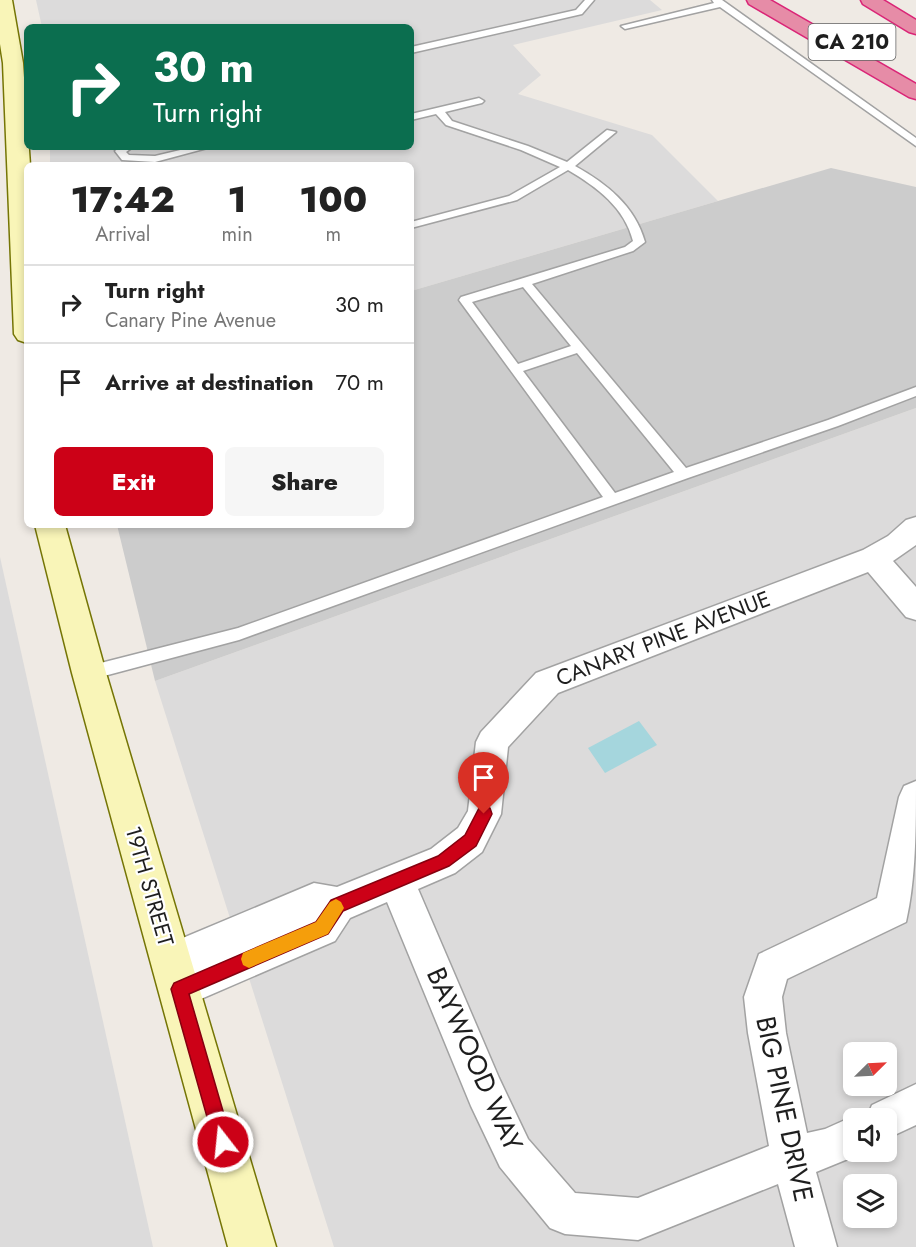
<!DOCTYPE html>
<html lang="en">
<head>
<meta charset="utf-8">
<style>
  body { margin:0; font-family:Jost,sans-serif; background:#f6f6f6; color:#222; height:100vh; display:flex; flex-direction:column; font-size:22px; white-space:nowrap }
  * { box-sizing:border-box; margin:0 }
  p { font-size:20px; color:#767676 }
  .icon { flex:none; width:33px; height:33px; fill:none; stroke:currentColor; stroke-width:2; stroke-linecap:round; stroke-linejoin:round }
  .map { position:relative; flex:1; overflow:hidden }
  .panel { position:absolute; left:24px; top:162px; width:390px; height:366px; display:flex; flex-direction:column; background:#fff; border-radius:9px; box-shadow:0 3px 9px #0003 }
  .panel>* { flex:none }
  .top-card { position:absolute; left:24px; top:24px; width:390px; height:126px; border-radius:9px; box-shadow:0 3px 9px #0003; background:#0b6e4f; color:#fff; overflow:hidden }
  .needle { width:39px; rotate:66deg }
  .controls { position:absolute; left:843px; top:1042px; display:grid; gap:12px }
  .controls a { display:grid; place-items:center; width:54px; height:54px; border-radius:9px; background:#fff; box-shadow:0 3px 9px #0003; font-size:30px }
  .pin { position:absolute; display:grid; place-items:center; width:51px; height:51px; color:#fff; margin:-62px -26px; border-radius:50% 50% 50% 0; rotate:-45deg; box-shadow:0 0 6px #0007 }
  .pin .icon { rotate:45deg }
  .me { position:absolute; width:66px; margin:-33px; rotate:344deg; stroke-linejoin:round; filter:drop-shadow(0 0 4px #0008) }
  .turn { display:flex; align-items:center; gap:21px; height:126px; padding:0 30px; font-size:27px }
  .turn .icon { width:78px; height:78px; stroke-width:2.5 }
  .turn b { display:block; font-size:42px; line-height:51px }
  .eta { display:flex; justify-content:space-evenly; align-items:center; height:102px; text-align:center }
  .eta b { font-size:36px; font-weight:800; line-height:42px }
  .cta { display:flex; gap:12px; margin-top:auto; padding:12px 30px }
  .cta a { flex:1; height:69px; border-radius:9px; background:#cc0117; color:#fff; font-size:24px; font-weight:800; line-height:69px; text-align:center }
  .cta a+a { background:#f6f6f6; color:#222 }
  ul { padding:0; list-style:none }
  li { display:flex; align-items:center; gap:18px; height:78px; padding:0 30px; border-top:2px solid #e0e0e0 }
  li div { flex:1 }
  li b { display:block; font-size:22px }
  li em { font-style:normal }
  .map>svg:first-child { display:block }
  .residential { fill:#dcdbdb; fill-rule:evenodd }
  .religious { fill:#ccc }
  .water { fill:#a5d6dd }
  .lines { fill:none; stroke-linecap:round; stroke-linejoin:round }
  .lane-casing { stroke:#a2a2a2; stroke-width:3 }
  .street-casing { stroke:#a2a2a2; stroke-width:3 }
  .secondary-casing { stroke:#757505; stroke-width:3 }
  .highway-casing { stroke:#da2577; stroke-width:3 }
  .lane { fill:#fff; fill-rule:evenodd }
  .street { fill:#fff; fill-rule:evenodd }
  .secondary { fill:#f9f5b8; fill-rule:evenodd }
  .highway { fill:#e68ca7; fill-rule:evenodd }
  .route { fill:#cc0117; stroke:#85010f; stroke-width:1.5 }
  .slow { fill:#f59e0b }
  .labels { text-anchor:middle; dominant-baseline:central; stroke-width:4.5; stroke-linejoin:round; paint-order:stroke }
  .shield { fill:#fff; stroke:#626262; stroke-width:1.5 }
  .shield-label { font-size:21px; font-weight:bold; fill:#1e1e1e }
  .street-label { font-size:22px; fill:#1e1e1e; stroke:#fff }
  .near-street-label { font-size:27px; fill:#1e1e1e; stroke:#fff }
</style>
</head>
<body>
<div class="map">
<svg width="916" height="1247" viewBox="0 0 916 1247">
  <rect width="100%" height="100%" fill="#efeae4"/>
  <!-- residential -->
  <g class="residential">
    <polygon points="36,0 650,0 662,10 513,45 541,75 518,94 652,135 718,201 411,291 411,165 50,165 50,147 411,147 411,27 42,27"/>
    <path d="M916 408V1247H334L155 681ZM854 1053H886V1086H854ZM854 1119H886V1152H854ZM854 1185H886V1218H854Z"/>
    <polygon points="0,557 153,1247 0,1247"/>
  </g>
  <!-- religious -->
  <polygon class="religious" points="831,168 916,187 916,408 155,681 117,525 411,525 411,291"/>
  <!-- water -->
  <polygon class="water" points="639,721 657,745 605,773 588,748"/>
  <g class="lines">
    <defs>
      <g id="lane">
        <polygon points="585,0 594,0 582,14 411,53 411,47 576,10"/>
        <polygon points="712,0 722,0 916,138 916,146 720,7 625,29 621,26 714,3"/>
        <path d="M479 98 484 101 482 103 445 112 452 121 528 146 567 162 607 130 616 132 575 166C606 183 635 206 645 242L633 251 532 284 686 468 828 420 916 387V396L838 426 688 478 239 640 89 680 84 678 81 673 84 668 89 666 238 628 603 497 459 300 461 297 625 247 633 241C625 208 597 187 568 170L517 200 411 228V222L509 196 560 167 521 150 446 125 436 114 411 120V114ZM523 287 571 346 518 364 472 302ZM577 353 674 472 615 493 523 371Z"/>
        <polygon points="120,147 133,147 126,152 129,155 155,156 193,147 211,147 155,162 122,160 115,151"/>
      </g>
      <g id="street">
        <path d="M916 517V545L893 561 916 587V620L906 617 868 572 558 693 508 747 501 814 482 852 455 873 418 889 499 1078 528 1139 575 1193 638 1198 769 1146 748 1033 744 997 759 954 877 898 899 797 904 786 916 781C916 827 916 879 906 922L787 979 782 997 786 1033 807 1133 825 1129 854 1116 862 1119H854V1152H865L816 1172 837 1247H795L778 1184 638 1240 565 1234 550 1228 500 1167 471 1106 387 902 350 918 335 941 180 1008 167 1002 161 989 166 977 159 974 154 961 159 948 314 883 337 887 431 849 458 828 468 811 476 742 481 732 536 673 863 550 888 536 906 520Z"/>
        <polygon points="916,1084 916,1125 886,1139 886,1119 866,1119 872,1105"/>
      </g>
      <g id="secondary">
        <polygon points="0,0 12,0 23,63 30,165 27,165 27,343 18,340 14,334 3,63 0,44"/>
        <polygon points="35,525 65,525 106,673 276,1247 228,1247 72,673"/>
      </g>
      <g id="highway">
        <polygon points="747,0 770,0 916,84 916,99 909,97 749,4"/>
        <polygon points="861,0 883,0 916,20 916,34 909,32 863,4"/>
      </g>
    </defs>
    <!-- lane casing -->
    <use href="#lane" class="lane-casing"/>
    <!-- street casing -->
    <use href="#street" class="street-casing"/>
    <!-- secondary casing -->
    <use href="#secondary" class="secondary-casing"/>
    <!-- highway casing -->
    <use href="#highway" class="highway-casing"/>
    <!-- lane -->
    <use href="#lane" class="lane"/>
    <!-- street -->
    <use href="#street" class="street"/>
    <!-- secondary -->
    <use href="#secondary" class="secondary"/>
    <!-- highway -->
    <use href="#highway" class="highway"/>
  </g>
  <!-- route -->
  <polygon class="route" points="484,806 490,808 492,814 476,846 449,866 343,911 328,934 189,994 232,1142 229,1149 223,1151 216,1149 171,989 174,983 316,922 331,900 438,856 465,835 479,808"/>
  <!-- slow -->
  <polygon class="slow" points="336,899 341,902 344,908 328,934 249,968 243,965 241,959 243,953 316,922 330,902"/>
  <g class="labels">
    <!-- shield labels -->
    <rect class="shield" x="808.5" y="24" width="87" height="36" rx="4.5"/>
    <g class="shield-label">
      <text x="852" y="42">CA 210</text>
    </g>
    <!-- street labels -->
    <g class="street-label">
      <text transform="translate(663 638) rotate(-21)">CANARY PINE AVENUE</text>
      <text transform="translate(150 886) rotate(74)">19TH STREET</text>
    </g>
    <!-- near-street labels -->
    <g class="near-street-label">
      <text transform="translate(475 1059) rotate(66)">BAYWOOD WAY</text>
      <text transform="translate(785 1109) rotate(78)">BIG PINE DRIVE</text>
    </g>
  </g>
</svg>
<div class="controls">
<a><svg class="needle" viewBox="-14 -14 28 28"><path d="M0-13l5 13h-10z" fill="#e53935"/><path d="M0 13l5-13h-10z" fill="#767676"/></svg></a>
<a><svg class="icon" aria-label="sound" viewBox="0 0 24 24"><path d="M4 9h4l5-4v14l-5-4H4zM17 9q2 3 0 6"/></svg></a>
<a><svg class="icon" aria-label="layers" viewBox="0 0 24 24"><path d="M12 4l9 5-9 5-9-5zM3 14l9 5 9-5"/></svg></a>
</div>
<div class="pin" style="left:484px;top:814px;background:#d93025"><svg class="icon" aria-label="arrive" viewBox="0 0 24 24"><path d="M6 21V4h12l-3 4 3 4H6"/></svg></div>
<svg class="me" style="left:223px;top:1142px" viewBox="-20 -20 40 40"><circle r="17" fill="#cc0117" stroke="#fff" stroke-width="3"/><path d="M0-11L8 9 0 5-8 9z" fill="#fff"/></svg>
<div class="top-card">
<div class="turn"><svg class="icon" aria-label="right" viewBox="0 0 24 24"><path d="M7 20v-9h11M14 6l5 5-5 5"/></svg><div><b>30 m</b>Turn right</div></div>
</div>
<section class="panel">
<div class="eta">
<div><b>17:42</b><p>Arrival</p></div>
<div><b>1</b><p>min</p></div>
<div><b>100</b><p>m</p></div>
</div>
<ul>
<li><svg class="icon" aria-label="right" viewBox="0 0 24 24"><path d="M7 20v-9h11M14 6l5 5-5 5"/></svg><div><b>Turn right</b><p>Canary Pine Avenue</p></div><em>30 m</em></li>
<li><svg class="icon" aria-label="arrive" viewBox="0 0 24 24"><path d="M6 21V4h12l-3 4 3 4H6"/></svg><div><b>Arrive at destination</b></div><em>70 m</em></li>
</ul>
<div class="cta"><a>Exit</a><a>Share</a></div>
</section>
</div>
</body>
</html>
